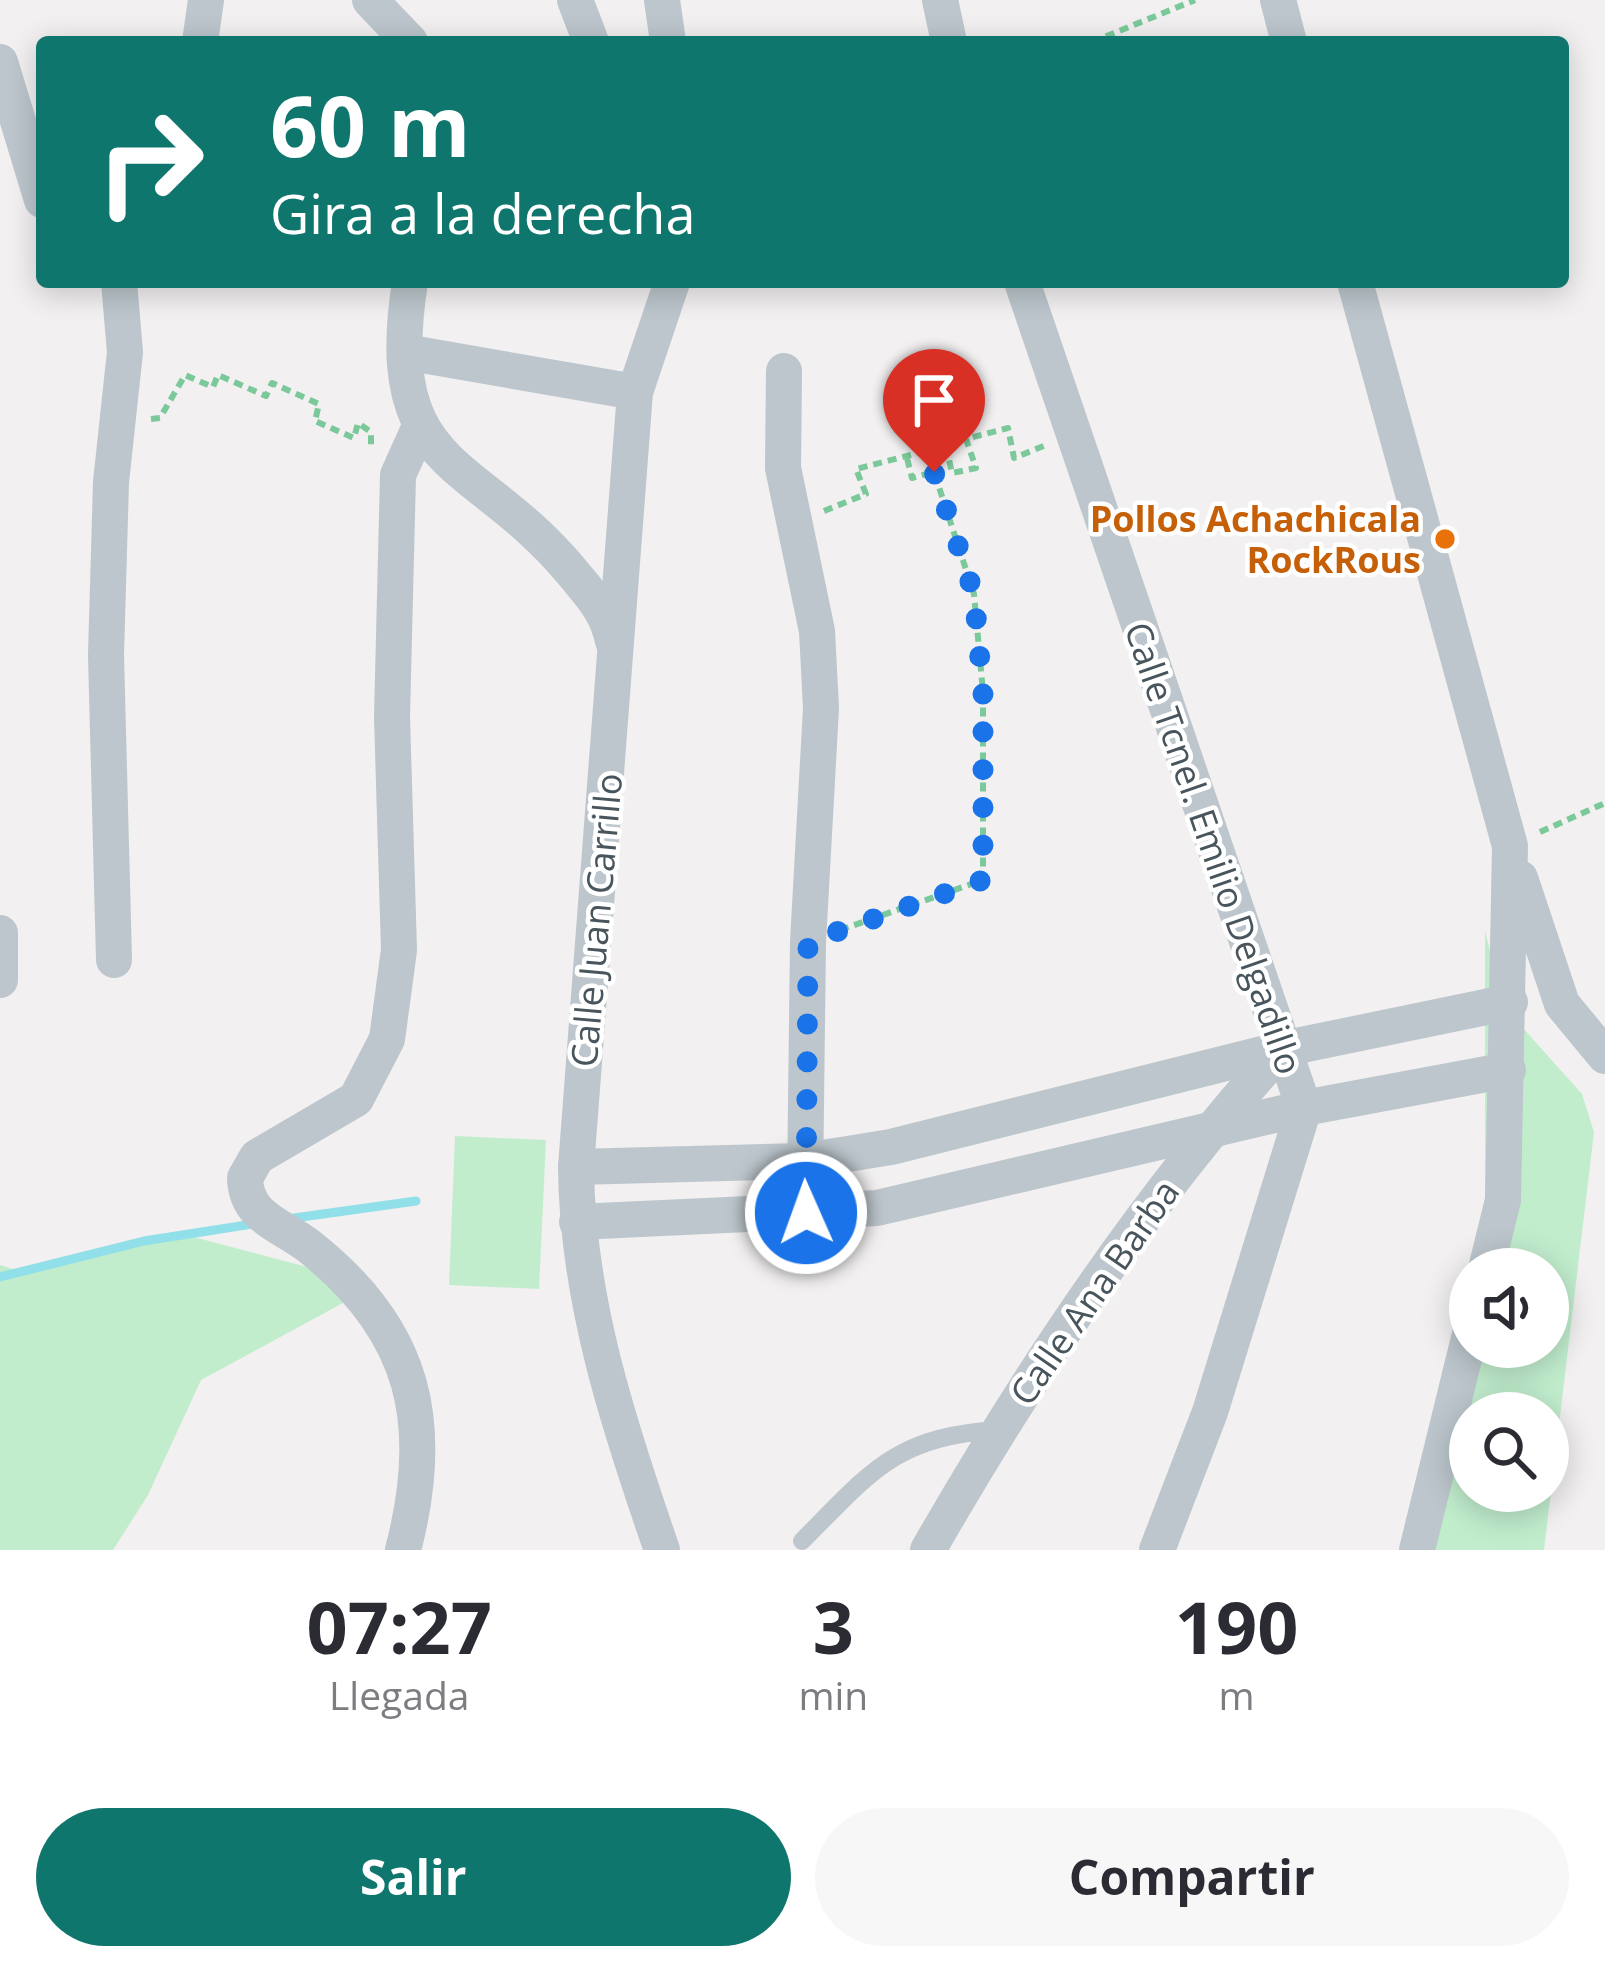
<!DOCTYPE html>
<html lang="es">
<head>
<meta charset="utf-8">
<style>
  body { margin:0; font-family:"Open Sans",sans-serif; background:#f7f7f7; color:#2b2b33; height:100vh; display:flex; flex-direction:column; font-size:45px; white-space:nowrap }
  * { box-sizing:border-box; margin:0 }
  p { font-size:39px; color:#7c7c81 }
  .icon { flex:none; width:66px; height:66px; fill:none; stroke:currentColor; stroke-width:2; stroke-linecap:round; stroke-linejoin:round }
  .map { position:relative; height:1550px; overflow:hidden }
  .side { display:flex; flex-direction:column; background:#fff; flex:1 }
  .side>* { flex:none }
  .guide { position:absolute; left:36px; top:36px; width:1533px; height:252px; border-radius:12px; box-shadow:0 6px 30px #0003; background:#0f766e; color:#fff; overflow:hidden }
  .buttons { position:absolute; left:1449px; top:1248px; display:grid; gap:24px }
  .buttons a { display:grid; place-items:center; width:120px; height:120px; border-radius:50%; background:#fff; box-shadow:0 6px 30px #0003; font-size:60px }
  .pin { position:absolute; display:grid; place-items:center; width:102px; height:102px; color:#fff; margin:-123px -51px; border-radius:50% 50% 50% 0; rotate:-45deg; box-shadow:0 0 12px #0007 }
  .pin .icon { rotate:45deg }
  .me { position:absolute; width:132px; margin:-66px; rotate:358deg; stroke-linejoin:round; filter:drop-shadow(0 0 9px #0008) }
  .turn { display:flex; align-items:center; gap:42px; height:252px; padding:0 36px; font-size:54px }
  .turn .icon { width:156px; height:156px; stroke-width:2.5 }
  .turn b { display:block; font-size:84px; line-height:102px }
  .eta { display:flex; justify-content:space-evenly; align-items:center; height:204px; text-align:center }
  .eta b { font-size:72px; font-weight:700; line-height:84px }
  .cta { display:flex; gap:24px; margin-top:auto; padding:24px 36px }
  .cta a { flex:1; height:138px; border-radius:72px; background:#0f766e; color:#fff; font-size:48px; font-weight:700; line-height:138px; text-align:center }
  .cta a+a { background:#f7f7f7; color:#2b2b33 }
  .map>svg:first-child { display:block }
  .green { fill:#c1edcd; fill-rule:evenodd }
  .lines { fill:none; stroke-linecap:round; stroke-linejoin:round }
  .stream { stroke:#91dfe8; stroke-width:9 }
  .path { stroke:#7bc99a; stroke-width:6; stroke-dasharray:9 6; stroke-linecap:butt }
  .lane { stroke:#bcc6cc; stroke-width:18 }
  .street { stroke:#bcc6cc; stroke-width:36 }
  .route { stroke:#1a73e8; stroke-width:21; stroke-dasharray:0 37.8 }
  .food-dot { fill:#e8710a; stroke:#fff; stroke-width:4.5 }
  .labels { text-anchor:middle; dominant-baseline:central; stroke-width:9; stroke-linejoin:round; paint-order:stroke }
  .food-label { font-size:36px; font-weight:bold; fill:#c56008; stroke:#fff; text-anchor:end }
  .street-label { font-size:36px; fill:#49555c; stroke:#fff }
</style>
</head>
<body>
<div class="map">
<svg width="1605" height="1550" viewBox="0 0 1605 1550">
  <rect width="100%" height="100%" fill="#f2f0f0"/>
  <!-- green -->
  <g class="green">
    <path d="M1485 931 1505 1008 1582 1094 1594 1132 1544 1550H1399L1485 1207ZM1470 1269H1548V1347H1470ZM1470 1413H1548V1491H1470Z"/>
    <polygon points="455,1136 546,1140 539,1289 449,1285"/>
    <polygon points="186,1235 376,1285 201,1380 148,1495 113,1550 0,1550 0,1265 26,1273"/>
  </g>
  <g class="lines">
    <!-- stream -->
    <g class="stream">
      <polyline points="287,1219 416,1201"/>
      <polyline points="0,1277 144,1241 259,1223"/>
    </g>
    <!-- path -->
    <g class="path">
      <polyline points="1092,42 1195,0"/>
      <polyline points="151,419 160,418 185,375 213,387 218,375 266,396 272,383 319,404 315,421 354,438 358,423 371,432 371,449"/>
      <polyline points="824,511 866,494 856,469 946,446 952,473 976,468 966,439 1008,428 1014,458 1046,445"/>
      <polyline points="1540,832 1605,803"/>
      <polyline points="840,930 983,880 983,692 974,594 934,472 912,478 907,458"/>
    </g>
    <!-- lane -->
    <path class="lane" d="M802 1541C871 1472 894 1437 997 1430"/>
    <!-- street -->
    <g class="street">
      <polyline points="370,0 410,42"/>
      <polyline points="575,0 591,42"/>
      <polyline points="662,0 668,42"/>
      <polyline points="940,0 949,42"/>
      <polyline points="1278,0 1289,42"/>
      <polyline points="200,42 206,0"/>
      <polyline points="0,62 42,200"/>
      <path d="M410 282C380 474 475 455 572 572 591 595 607 611 613 641"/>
      <polyline points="1022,282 1304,1108 1210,1412 1157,1550"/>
      <polyline points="1355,282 1510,846 1503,1200 1486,1269"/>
      <polyline points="405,352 635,392"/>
      <polyline points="784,371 783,468 817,631 821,708 808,942 805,1185"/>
      <polyline points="1520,878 1562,1004 1605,1056"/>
      <polyline points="0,933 0,980"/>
      <polyline points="114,960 106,655 111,482 125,352 119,282"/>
      <polyline points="576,1167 804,1161 891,1147 1282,1049 1510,1002"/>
      <polyline points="577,1222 877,1208 1304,1108 1508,1070"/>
      <path d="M403 1550C436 1424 416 1331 310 1247 283 1225 246 1219 245 1178L257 1157 356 1099 387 1039 399 950 392 717 398 475 420 426"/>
      <path d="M662 1550C619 1426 577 1299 576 1167L635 392 672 282"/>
      <path d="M928 1550C1029 1374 1145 1199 1282 1049"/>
      <polyline points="1417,1550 1470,1334"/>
    </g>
  </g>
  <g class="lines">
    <!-- route -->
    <polyline class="route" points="806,1213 808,942 983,880 983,692 974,594 934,472"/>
  </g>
  <!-- markers -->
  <circle class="food-dot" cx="1445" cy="539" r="12"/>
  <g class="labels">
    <!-- food labels -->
    <g class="food-label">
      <text x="1421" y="518">Pollos Achachicala<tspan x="1421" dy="41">RockRous</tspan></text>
    </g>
    <!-- street labels -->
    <g class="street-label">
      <text transform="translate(1214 848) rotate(71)">Calle Tcnel. Emilio Delgadillo</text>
      <text transform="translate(596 920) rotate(-85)">Calle Juan Carrillo</text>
      <text transform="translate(1094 1292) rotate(-55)">Calle Ana Barba</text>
    </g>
  </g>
</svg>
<div class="buttons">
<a><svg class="icon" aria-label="sound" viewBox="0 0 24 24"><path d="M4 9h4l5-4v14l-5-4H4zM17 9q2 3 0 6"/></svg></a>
<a><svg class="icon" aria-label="search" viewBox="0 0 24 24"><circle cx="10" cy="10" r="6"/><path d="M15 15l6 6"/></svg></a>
</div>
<div class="pin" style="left:934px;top:472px;background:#d93025"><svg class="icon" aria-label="arrive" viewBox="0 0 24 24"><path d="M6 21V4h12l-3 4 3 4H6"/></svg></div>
<svg class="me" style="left:806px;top:1213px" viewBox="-20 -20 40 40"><circle r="17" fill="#1a73e8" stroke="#fff" stroke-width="3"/><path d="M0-11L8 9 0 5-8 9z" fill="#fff"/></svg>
<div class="guide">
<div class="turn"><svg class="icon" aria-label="right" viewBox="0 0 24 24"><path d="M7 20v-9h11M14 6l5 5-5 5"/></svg><div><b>60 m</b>Gira a la derecha</div></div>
</div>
</div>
<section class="side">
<div class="eta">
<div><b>07:27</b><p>Llegada</p></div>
<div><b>3</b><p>min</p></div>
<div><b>190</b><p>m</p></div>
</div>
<div class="cta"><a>Salir</a><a>Compartir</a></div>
</section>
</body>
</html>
